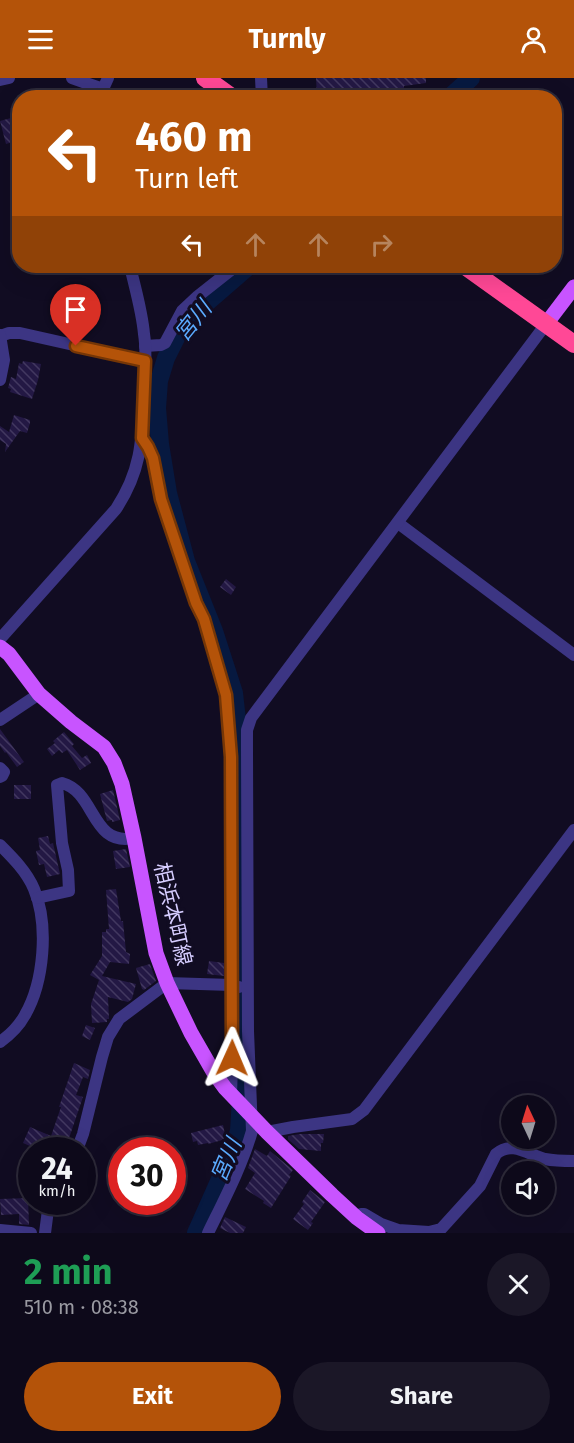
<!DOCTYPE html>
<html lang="en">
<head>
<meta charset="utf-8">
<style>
  body { margin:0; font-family:"Fira Sans","Noto Sans JP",sans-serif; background:#1b1727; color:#f1f3f6; height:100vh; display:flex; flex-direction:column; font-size:22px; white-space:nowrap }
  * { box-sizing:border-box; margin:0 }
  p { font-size:20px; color:#9a9aa2 }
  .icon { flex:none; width:33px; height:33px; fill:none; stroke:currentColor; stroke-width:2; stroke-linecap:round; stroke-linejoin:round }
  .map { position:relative; height:1155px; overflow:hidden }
  .drawer { display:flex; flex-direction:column; background:#0d091a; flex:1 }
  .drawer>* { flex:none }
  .guide { position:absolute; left:12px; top:12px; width:550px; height:183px; border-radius:24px; box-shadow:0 6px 24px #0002,0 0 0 2px #2d2a39; background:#b45309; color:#fff; overflow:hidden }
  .needle { width:39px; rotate:356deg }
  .fabs { position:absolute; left:501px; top:1017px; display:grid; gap:12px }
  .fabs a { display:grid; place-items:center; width:54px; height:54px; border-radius:50%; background:#0d091a; box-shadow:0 6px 24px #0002,0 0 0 2px #2d2a39; font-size:30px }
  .speed { position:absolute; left:18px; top:1059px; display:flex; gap:12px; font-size:30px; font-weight:700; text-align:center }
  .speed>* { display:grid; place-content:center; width:78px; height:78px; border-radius:50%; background:#0d091a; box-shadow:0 6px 24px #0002,0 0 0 2px #2d2a39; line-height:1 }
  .speed small { font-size:15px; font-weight:400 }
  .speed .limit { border:9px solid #d22; background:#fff; color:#111 }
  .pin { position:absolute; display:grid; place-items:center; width:51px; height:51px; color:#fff; margin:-62px -26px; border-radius:50% 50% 50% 0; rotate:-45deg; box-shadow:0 0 6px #0007 }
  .pin .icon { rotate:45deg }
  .me { position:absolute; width:66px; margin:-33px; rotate:1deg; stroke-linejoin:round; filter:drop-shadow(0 0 4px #0008) }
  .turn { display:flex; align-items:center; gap:21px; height:126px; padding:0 24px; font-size:27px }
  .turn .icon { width:78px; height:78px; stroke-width:2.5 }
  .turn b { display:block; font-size:42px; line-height:51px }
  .lanes { display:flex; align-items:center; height:57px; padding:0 24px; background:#0003; justify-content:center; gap:30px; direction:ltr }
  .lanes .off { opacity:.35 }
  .round { display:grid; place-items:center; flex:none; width:63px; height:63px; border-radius:32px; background:#1b1727 }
  .summary { display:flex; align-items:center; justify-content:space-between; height:102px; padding:0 24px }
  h1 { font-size:36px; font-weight:700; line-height:45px; color:#1e9e55 }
  .cta { display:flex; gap:12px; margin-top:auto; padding:12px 24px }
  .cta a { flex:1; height:69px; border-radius:36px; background:#b45309; color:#fff; font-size:24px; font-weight:700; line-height:69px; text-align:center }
  .cta a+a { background:#1b1727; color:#f1f3f6 }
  header { display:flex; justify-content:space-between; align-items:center; height:78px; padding:0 24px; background:#b45309; color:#fff; font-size:27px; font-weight:700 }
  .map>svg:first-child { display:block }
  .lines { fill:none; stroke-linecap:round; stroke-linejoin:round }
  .river { stroke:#071940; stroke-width:18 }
  .building { fill:url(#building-back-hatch) }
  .minor { stroke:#3c3583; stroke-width:12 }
  .major { stroke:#c854ff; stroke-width:15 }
  .highway { stroke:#ff4896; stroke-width:18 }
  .route-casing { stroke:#753606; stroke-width:15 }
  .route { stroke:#b45309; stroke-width:10 }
  .labels { text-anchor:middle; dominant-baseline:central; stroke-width:6; stroke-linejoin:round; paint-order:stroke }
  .street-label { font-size:21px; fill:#d6cdff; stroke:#110c22 }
  .water-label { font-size:22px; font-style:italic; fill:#5babff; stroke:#110c22 }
</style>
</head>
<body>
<header><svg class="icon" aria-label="menu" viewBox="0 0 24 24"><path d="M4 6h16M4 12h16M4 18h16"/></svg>Turnly<svg class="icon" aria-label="person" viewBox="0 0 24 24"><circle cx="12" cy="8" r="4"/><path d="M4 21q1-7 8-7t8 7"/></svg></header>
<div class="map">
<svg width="574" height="1155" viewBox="0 0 574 1155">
  <defs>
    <pattern id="building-back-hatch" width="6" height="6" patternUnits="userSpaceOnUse" patternTransform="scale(1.5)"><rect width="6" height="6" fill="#231844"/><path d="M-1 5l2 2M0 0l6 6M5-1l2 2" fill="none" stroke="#423860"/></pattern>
  </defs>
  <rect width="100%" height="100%" fill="#110c22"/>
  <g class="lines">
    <!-- river -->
    <g class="river">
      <polyline points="449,20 471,0"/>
      <polyline points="196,1155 229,1081 239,1053 242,1004 239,912 239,722 237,642 234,615 225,587 214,553 186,483 168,415 160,366 157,330 159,303 166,280 177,258 204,227 249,188"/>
    </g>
  </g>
  <!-- building -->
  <g class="building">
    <polygon points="316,0 426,0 426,5 404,8 404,13 398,14 399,20 317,20"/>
    <polygon points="11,40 13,47 20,46 20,62 6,66 0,43"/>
    <polygon points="23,283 41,286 38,302 32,321 10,314 11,311 8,310 11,299 16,301 19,285 22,286"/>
    <polygon points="14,337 30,342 30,345 27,355 20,353 5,374 6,366 0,362 0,348 9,354"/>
    <polygon points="226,501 236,509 231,517 220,509"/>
    <polygon points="0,651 24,684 17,689 6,674 5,675 0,668"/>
    <polygon points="64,654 74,666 72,668 82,680 87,677 91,685 80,692 67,672 62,675 59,672 52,678 47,671 55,665 53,663"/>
    <rect x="14" y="707" width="17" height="14"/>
    <polygon points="113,712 120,742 112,744 112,742 107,743 100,716"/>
    <polygon points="48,758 50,766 53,765 60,796 47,799 44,786 39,787 36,773 40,772 38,760"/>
    <polygon points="126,771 130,789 116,791 113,773"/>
    <polygon points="116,811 121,843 123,843 126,874 130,876 129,886 110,884 102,898 136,906 132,921 128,924 108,919 109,941 107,941 107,944 92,945 91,926 99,902 90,897 102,878 102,854 106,854 106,851 109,851 106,812"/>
    <polygon points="209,883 224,885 224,898 207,896"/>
    <polygon points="150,886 156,903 144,912 142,911 136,890"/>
    <polygon points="86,947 95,950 90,962 82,958"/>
    <polygon points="74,985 90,992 88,1001 83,999 76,1017 83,1019 65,1072 39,1072 23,1065 30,1049 51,1058 61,1029 59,1029"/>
    <polygon points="223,1047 226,1061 208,1066 208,1065 198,1067 197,1063 193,1064 191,1055"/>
    <polygon points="300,1056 324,1056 323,1065 321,1065 321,1073 299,1071 288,1061 288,1058"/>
    <polygon points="255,1071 267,1078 270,1073 293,1092 289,1097 291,1098 271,1130 263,1125 264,1123 245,1111 255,1095 248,1090"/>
    <polygon points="310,1112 325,1124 311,1144 313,1145 308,1152 293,1141 304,1126 302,1124"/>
    <polygon points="28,1120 29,1147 19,1146 19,1136 1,1137 0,1121"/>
    <polygon points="225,1139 246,1149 243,1155 230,1155 220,1150"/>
  </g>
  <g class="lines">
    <!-- minor -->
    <g class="minor">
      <polyline points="72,0 103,11"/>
      <polyline points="261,0 262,20"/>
      <polyline points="0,2 9,0"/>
      <polyline points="101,20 103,11 108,0"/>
      <polyline points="0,258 9,255 20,255 145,283"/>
      <polyline points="145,268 161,267 165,265 182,233 198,218 236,188"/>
      <polyline points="0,302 4,282 0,257"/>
      <polyline points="142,360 148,369 153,379 161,421 196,525 204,541 226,617 231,679 233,962 231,1016"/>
      <polyline points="398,445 574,577"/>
      <path d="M0 561 116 431C143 390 142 359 144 311 145 293 147 274 144 256 142 233 135 210 130 188"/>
      <polyline points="0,642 39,616"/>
      <polyline points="0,690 4,694 2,698 0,699"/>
      <path d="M0 767C13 780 27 794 34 811 49 847 44 904 25 937 19 948 10 957 0 964"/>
      <path d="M37 820 69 813 68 792 62 765 57 707 62 705C96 714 91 769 134 760"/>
      <polyline points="267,1054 293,1049 352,1041 364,1032 574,752"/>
      <polyline points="77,1072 83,1056 102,979 108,959 119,941 167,905 232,907 235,909 239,909"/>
      <path d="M357 1140 361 1136H364L381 1146 398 1152 429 1154 441 1151 480 1108 496 1076C512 1062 529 1077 545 1081 555 1083 564 1083 574 1083"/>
      <polyline points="0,1152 31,1155"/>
      <polyline points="45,1155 49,1124"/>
      <path d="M208 1155C224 1122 242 1088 252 1053L248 953 247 672V652L251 640 546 246"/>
    </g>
    <!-- major -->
    <g class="major">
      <polyline points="546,246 574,209"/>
      <polyline points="0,569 9,576 39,616 71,644 104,669 114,685 122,706 134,760 156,875 167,905 191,955 214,995 225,1010 267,1054 332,1117 357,1140 378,1155"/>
    </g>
    <!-- highway -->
    <g class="highway">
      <polyline points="205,0 233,20"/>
      <polyline points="465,188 574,266"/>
    </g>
  </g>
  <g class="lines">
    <defs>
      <polyline id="route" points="76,268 145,283 142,360 148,369 153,380 161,421 196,525 204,541 226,617 231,679 232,980"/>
    </defs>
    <!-- route casing -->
    <use href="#route" class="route-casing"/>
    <!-- route -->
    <use href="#route" class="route"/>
  </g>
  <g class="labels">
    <!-- street labels -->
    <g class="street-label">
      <text transform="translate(173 836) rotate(77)">相浜本町線</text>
    </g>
    <!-- water labels -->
    <g class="water-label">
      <text transform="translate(193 243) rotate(-51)">宮川</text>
      <text transform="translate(226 1082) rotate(-67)">宮川</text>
    </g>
  </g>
</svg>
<div class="fabs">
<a><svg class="needle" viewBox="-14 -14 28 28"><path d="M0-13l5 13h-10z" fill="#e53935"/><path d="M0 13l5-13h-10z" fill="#9a9aa2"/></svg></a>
<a><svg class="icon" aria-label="sound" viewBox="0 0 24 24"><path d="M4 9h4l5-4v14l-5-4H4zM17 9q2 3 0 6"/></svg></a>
</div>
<div class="speed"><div>24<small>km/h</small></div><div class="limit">30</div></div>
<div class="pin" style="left:76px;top:268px;background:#d93025"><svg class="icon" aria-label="arrive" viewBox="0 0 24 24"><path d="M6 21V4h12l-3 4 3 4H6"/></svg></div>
<svg class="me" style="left:232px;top:980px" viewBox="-20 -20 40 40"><path d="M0-17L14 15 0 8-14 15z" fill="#b45309" stroke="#fff" stroke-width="4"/></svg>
<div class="guide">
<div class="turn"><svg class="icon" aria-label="left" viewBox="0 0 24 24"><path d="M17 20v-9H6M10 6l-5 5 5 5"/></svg><div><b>460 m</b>Turn left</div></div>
<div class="lanes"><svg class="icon" aria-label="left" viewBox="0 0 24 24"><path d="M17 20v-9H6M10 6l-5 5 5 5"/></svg><svg class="icon off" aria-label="ahead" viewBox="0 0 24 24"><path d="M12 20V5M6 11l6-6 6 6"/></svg><svg class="icon off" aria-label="ahead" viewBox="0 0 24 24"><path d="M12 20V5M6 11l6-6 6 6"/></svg><svg class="icon off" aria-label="right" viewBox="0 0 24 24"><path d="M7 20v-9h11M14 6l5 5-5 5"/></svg></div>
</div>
</div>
<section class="drawer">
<div class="summary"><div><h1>2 min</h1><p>510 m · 08:38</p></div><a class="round"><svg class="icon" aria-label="close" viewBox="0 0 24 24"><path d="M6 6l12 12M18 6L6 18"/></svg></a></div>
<div class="cta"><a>Exit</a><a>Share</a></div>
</section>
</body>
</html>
